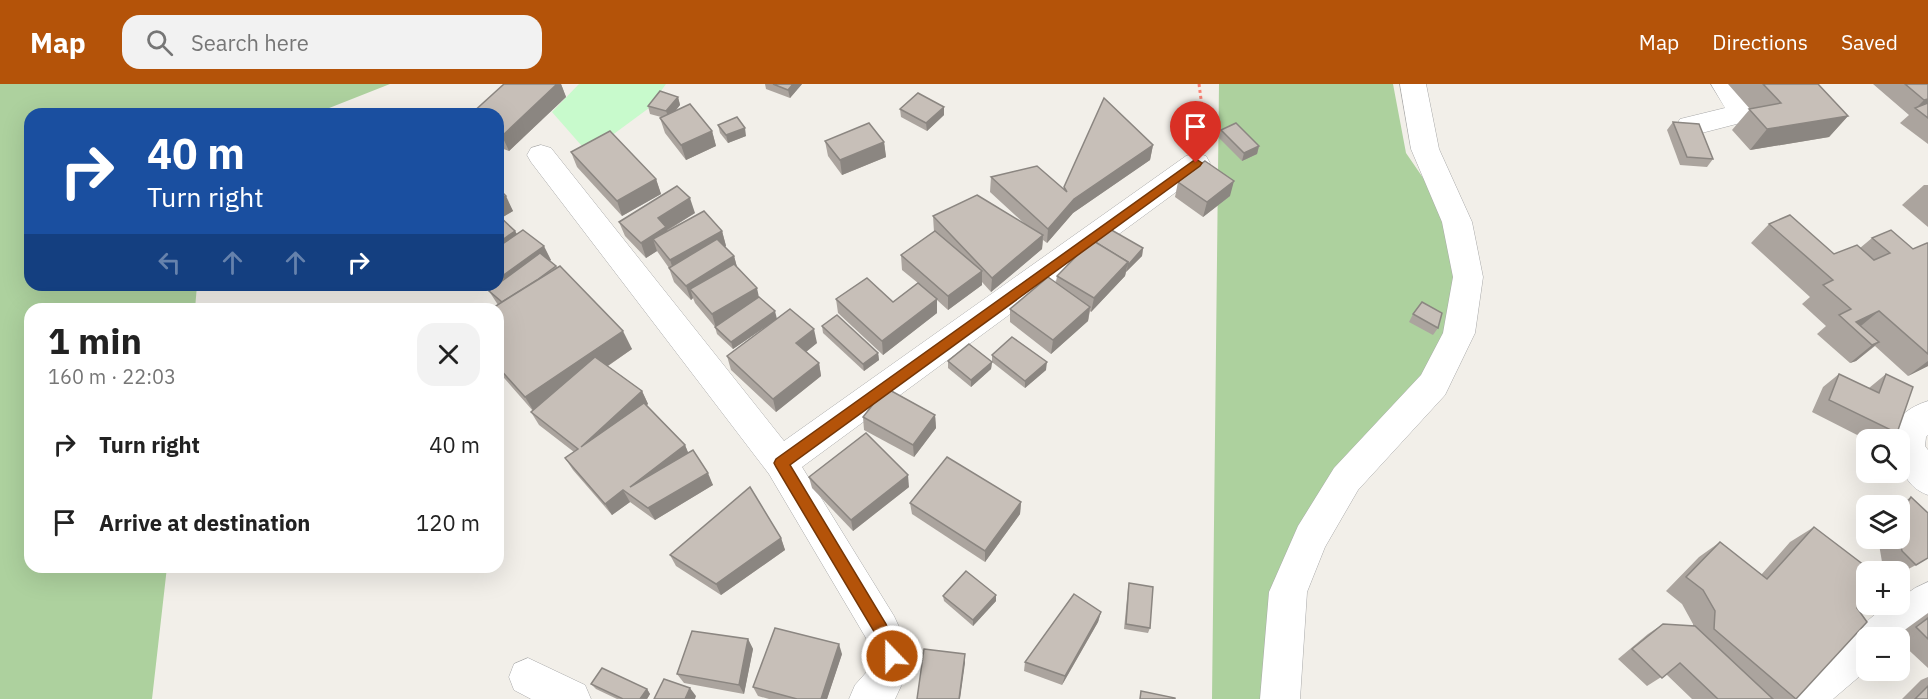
<!DOCTYPE html>
<html lang="en">
<head>
<meta charset="utf-8">
<style>
  body { margin:0; font-family:"IBM Plex Sans",sans-serif; background:#f2f2f2; color:#222; height:100vh; display:flex; flex-direction:column; font-size:22px; white-space:nowrap }
  * { box-sizing:border-box; margin:0 }
  p { font-size:20px; color:#767676 }
  .icon { flex:none; width:33px; height:33px; fill:none; stroke:currentColor; stroke-width:2; stroke-linecap:round; stroke-linejoin:round }
  .map { position:relative; flex:1; overflow:hidden }
  .drawer { position:absolute; left:24px; top:219px; width:480px; height:270px; display:flex; flex-direction:column; background:#fff; border-radius:18px; box-shadow:0 6px 24px #0002 }
  .drawer>* { flex:none }
  .banner { position:absolute; left:24px; top:24px; width:480px; height:183px; border-radius:18px; box-shadow:0 6px 24px #0002; background:#1a4fa0; color:#fff; overflow:hidden }
  .fabs { position:absolute; left:1856px; top:345px; display:grid; gap:12px }
  .fabs a { display:grid; place-items:center; width:54px; height:54px; border-radius:12px; background:#fff; box-shadow:0 6px 24px #0002; font-size:30px }
  .pin { position:absolute; display:grid; place-items:center; width:51px; height:51px; color:#fff; margin:-62px -26px; border-radius:50% 50% 50% 0; rotate:-45deg; box-shadow:0 0 6px #0007 }
  .pin .icon { rotate:45deg }
  .me { position:absolute; width:66px; margin:-33px; rotate:338deg; stroke-linejoin:round; filter:drop-shadow(0 0 4px #0008) }
  .turn { display:flex; align-items:center; gap:21px; height:126px; padding:0 24px; font-size:27px }
  .turn .icon { width:78px; height:78px; stroke-width:2.5 }
  .turn b { display:block; font-size:42px; line-height:51px }
  .lanes { display:flex; align-items:center; height:57px; padding:0 24px; background:#0003; justify-content:center; gap:30px; direction:ltr }
  .lanes .off { opacity:.35 }
  .round { display:grid; place-items:center; flex:none; width:63px; height:63px; border-radius:18px; background:#f2f2f2 }
  .headline { display:flex; align-items:center; justify-content:space-between; height:102px; padding:0 24px }
  h1 { font-size:36px; font-weight:800; line-height:45px }
  ul { padding:0; list-style:none }
  li { display:flex; align-items:center; gap:18px; height:78px; padding:0 24px }
  li div { flex:1 }
  li b { display:block; font-size:22px }
  li em { font-style:normal }
  header { display:flex; align-items:center; gap:36px; box-sizing:border-box; height:84px; padding:0 30px; background:#b45309; color:#fff }
  header strong { font-size:28px }
  nav { display:flex; gap:33px; margin-inline-start:auto; font-size:21px }
  .search { width:420px; height:54px; background:#f2f2f2; display:flex; align-items:center; gap:15px; box-sizing:border-box; padding:0 21px; border-radius:18px; color:#767676; font-size:22px }
  .map>svg:first-child { display:block }
  .forest { fill:#add19e }
  .park { fill:#c8facc }
  .lines { fill:none; stroke-linecap:round; stroke-linejoin:round }
  .minor-casing { stroke:#a9a9a9; stroke-width:1 }
  .path { stroke:#fa8072; stroke-width:3; stroke-dasharray:3 3; stroke-linecap:butt }
  .minor { fill:#fff; fill-rule:evenodd }
  .wall { fill:#aba49e }
  .shaded-wall { fill:#8b8681 }
  .building { fill:#c7bfb8; stroke:#8b8681; stroke-width:1.5 }
  .route { fill:#b45309; stroke:#753606; stroke-width:1.5 }
</style>
</head>
<body>
<header>
<strong>Map</strong>
<div class="search"><svg class="icon" aria-label="search" viewBox="0 0 24 24"><circle cx="10" cy="10" r="6"/><path d="M15 15l6 6"/></svg>Search here</div>
<nav><a>Map</a><a>Directions</a><a>Saved</a></nav>
</header>
<div class="map">
<svg width="1928" height="615" viewBox="0 0 1928 615">
  <rect width="100%" height="100%" fill="#f2efe9"/>
  <!-- forest -->
  <g class="forest">
    <polygon points="0,0 390,0 314,30 30,30 30,201 197,201 195,225 30,225 30,483 167,483 152,615 0,615"/>
    <polygon points="1219,0 1393,0 1406,69 1443,123 1456,183 1443,259 1414,307 1341,388 1271,615 1212,615"/>
  </g>
  <!-- park -->
  <polygon class="park" points="579,0 666,0 649,24 588,69 552,28"/>
  <g class="lines">
    <defs>
      <g id="minor">
        <polygon points="1400,0 1426,0 1439,65 1472,138 1483,193 1475,249 1445,311 1358,406 1325,463 1307,508 1300,615 1260,615 1269,508 1298,442 1334,384 1421,291 1443,249 1453,193 1442,138 1411,65"/>
        <polygon points="1711,0 1738,0 1753,23 1748,37 1690,52 1680,49 1676,42 1680,35 1725,24"/>
        <polygon points="541,61 551,64 784,357 1186,72 1196,69 1206,72 1210,79 1206,86 802,383 894,532 900,545 908,567 910,583 895,615 849,615 855,601 871,583 866,554 769,390 531,78 527,71 531,64"/>
        <path d="M1928 317V351L1926 353 1925 362 1928 366V411C1903 402 1899 380 1899 356H1891C1893 334 1909 323 1928 317Z"/>
        <path d="M1928 498V538L1899 560V554H1866L1867 586 1833 615H1792L1807 585 1853 550 1861 546C1866 535 1887 520 1899 520V515L1915 504Z"/>
        <polygon points="528,574 585,601 591,615 531,615 514,606 509,593 514,580"/>
      </g>
    </defs>
    <!-- minor casing -->
    <use href="#minor" class="minor-casing"/>
    <!-- path -->
    <polyline class="path" points="1199,0 1206,53"/>
    <!-- minor -->
    <use href="#minor" class="minor"/>
  </g>
  <!-- wall -->
  <g class="wall">
    <polygon points="504,0 561,0 566,13 509,67 498,63 498,30"/>
    <polygon points="765,0 802,0 790,14 766,5"/>
    <polygon points="1728,0 1818,0 1848,32 1829,53 1750,66 1732,46 1750,25"/>
    <polygon points="1873,0 1928,0 1928,60 1900,39 1909,31"/>
    <polygon points="678,13 680,21 676,26 712,47 716,62 686,76 665,49 660,34 661,33 650,30 648,22"/>
    <polygon points="900,25 944,31 927,47 901,33"/>
    <polygon points="1673,38 1713,75 1707,83 1680,81 1667,46"/>
    <polygon points="718,41 746,52 728,59 720,49"/>
    <polygon points="1221,46 1259,62 1257,70 1242,77 1219,54"/>
    <polygon points="825,57 884,58 886,73 842,91 828,72"/>
    <polygon points="1153,61 1150,76 1073,129 1047,159 1043,156 1042,165 991,208 982,198 982,201 948,226 937,216 937,229 883,271 838,229 836,215 893,218 918,199 902,186 901,171 934,148 933,132 1026,141 990,108 991,93 1064,105 1064,103"/>
    <polygon points="571,68 656,95 661,110 622,132 577,83"/>
    <polygon points="1178,98 1230,112 1203,133 1175,113"/>
    <polygon points="1924,101 1928,101 1928,143 1902,121"/>
    <polygon points="498,104 513,127 501,134 515,147 517,150 551,176 549,177 556,182 632,265 608,282 642,307 648,320 647,321 685,361 688,369 713,401 655,436 630,418 612,431 573,386 565,374 574,368 539,341 531,328 533,327 498,287 498,221 489,207 489,206 483,201 498,201"/>
    <polygon points="695,129 667,147 722,147 726,162 725,163 734,172 737,183 759,213 777,235 733,265 717,250 715,243 695,219 693,214 691,216 674,198 669,184 657,167 646,174 625,152 619,138"/>
    <polygon points="1769,140 1834,170 1860,164 1872,154 1913,165 1928,159 1928,282 1908,292 1875,262 1856,277 1850,279 1817,250 1826,242 1802,220 1810,213 1751,159"/>
    <polygon points="1095,158 1143,164 1142,172 1126,188 1125,192 1091,228 1090,227 1088,237 1051,270 1010,238 1010,225 1056,198 1057,192"/>
    <polygon points="1413,230 1438,244 1433,251 1409,238"/>
    <polygon points="822,242 878,269 879,276 864,287 823,249"/>
    <polygon points="817,259 806,267 819,279 821,292 776,328 731,286 727,272"/>
    <polygon points="992,271 1046,286 1025,304 992,278"/>
    <polygon points="948,277 992,278 991,285 971,303 948,284"/>
    <polygon points="1839,290 1869,304 1886,290 1897,349 1887,356 1867,356 1812,328 1823,303"/>
    <polygon points="935,331 936,344 914,373 864,346 863,333"/>
    <polygon points="809,393 909,403 853,447 812,404"/>
    <polygon points="1911,413 1916,481 1899,490 1899,488 1892,488 1882,478 1878,454 1899,454 1899,422 1898,422"/>
    <polygon points="1021,418 1020,430 985,478 912,430 910,419"/>
    <polygon points="1814,443 1857,524 1796,615 1692,615 1666,590 1647,602 1618,575 1648,550 1663,540 1693,542 1693,540 1682,520 1666,507 1699,473 1720,458 1761,491 1790,458"/>
    <polygon points="781,454 785,466 721,511 676,482 670,471"/>
    <polygon points="1129,499 1150,544 1148,549 1124,545 1128,504"/>
    <polygon points="996,511 996,517 973,542 944,517 943,512"/>
    <polygon points="1101,528 1098,538 1062,601 1024,587 1025,578"/>
    <polygon points="1928,529 1928,584 1899,557 1899,554 1895,553"/>
    <polygon points="748,555 753,565 744,610 684,599 677,590"/>
    <polygon points="842,570 827,615 769,615 758,612 753,603"/>
    <polygon points="1928,593 1928,615 1902,615 1921,596"/>
    <polygon points="591,600 647,605 650,610 647,615 617,615 596,605"/>
  </g>
  <!-- shaded-wall -->
  <g class="shaded-wall">
    <polygon points="557,0 561,0 566,13 509,67 502,52"/>
    <polygon points="793,0 802,0 790,14 788,6"/>
    <polygon points="678,13 680,21 669,35 666,27"/>
    <polygon points="1928,15 1928,26 1916,24 1924,16"/>
    <polygon points="944,23 944,31 927,47 926,39"/>
    <polygon points="1848,32 1829,53 1750,66 1767,45"/>
    <polygon points="745,44 746,52 728,59 726,51"/>
    <polygon points="712,47 716,62 686,76 681,61"/>
    <polygon points="884,58 886,73 842,91 840,76"/>
    <polygon points="1153,61 1150,76 1073,129 1047,159 1048,145 1074,115"/>
    <polygon points="1259,62 1257,70 1242,77 1244,69"/>
    <polygon points="656,95 661,110 622,132 617,117"/>
    <polygon points="1234,97 1230,112 1203,133 1207,118"/>
    <polygon points="506,112 513,127 498,136 498,116"/>
    <polygon points="690,114 695,129 667,146 671,158 653,155 657,167 646,174 641,159 658,134"/>
    <polygon points="515,147 523,162 498,178 498,159"/>
    <polygon points="722,147 726,162 675,191 670,176"/>
    <polygon points="1043,151 1042,165 991,208 992,194"/>
    <polygon points="544,162 551,176 499,214 492,201 498,201 498,195"/>
    <polygon points="1143,164 1142,172 1126,188 1128,181"/>
    <polygon points="734,172 738,187 690,205 693,214 691,216 686,202"/>
    <polygon points="1128,178 1125,192 1091,228 1094,214"/>
    <polygon points="982,187 982,201 948,226 948,212"/>
    <polygon points="757,204 760,218 716,244 712,230"/>
    <polygon points="937,215 937,229 883,271 882,257"/>
    <polygon points="1090,223 1088,237 1051,270 1053,256"/>
    <polygon points="775,227 777,235 733,265 731,258"/>
    <polygon points="1879,227 1856,246 1856,238"/>
    <polygon points="814,245 817,259 800,273 796,259"/>
    <polygon points="623,247 632,265 536,331 525,313"/>
    <polygon points="1879,258 1856,277 1850,279 1872,261"/>
    <polygon points="878,269 879,276 864,287 863,280"/>
    <polygon points="1928,277 1928,282 1908,292"/>
    <polygon points="992,278 991,285 971,303 971,296"/>
    <polygon points="1047,278 1046,286 1025,304 1025,297"/>
    <polygon points="819,279 821,292 776,328 773,315"/>
    <polygon points="642,307 648,320 588,375 581,363"/>
    <polygon points="935,331 936,344 914,373 913,361"/>
    <polygon points="685,361 690,373 630,403"/>
    <polygon points="708,389 713,401 655,436 648,424"/>
    <polygon points="908,391 909,403 853,447 851,436"/>
    <polygon points="623,406 630,418 612,431 605,420"/>
    <polygon points="1021,418 1020,430 985,478 985,467"/>
    <polygon points="781,454 785,466 721,511 716,500"/>
    <polygon points="996,511 996,517 973,542 973,536"/>
    <polygon points="1101,528 1098,538 1062,601 1065,592"/>
    <polygon points="748,555 753,565 744,610 739,601"/>
    <polygon points="839,560 842,570 827,615 821,615"/>
    <polygon points="965,570 965,579 960,615 959,615"/>
    <polygon points="690,604 696,612 695,615 685,615"/>
    <polygon points="647,605 650,610 647,615 640,615"/>
  </g>
  <!-- building -->
  <g class="building">
    <polygon points="504,0 557,0 502,52 498,51 498,30 471,30"/>
    <polygon points="773,0 793,0 788,6"/>
    <polygon points="1763,0 1818,0 1848,32 1767,45 1749,25 1781,19"/>
    <polygon points="1905,0 1928,0 1928,15 1924,16"/>
    <polygon points="660,7 678,13 666,27 648,22"/>
    <polygon points="918,9 944,23 926,39 900,25"/>
    <polygon points="1104,14 1153,61 1074,115 1048,145 991,93 1037,82 1067,108 1064,103"/>
    <polygon points="1928,19 1928,34 1915,24"/>
    <polygon points="690,20 712,47 681,61 660,34"/>
    <polygon points="737,33 745,44 726,51 718,41"/>
    <polygon points="1673,38 1699,40 1713,75 1687,73"/>
    <polygon points="869,39 884,58 840,76 825,57"/>
    <polygon points="1236,39 1259,62 1244,69 1221,46"/>
    <polygon points="610,47 656,95 617,117 571,68"/>
    <polygon points="1205,77 1234,97 1207,118 1178,98"/>
    <polygon points="677,102 690,114 658,134 666,143 641,159 619,138"/>
    <polygon points="498,104 506,112 498,116"/>
    <polygon points="977,111 1043,151 992,194 933,132"/>
    <polygon points="704,127 722,147 670,176 653,155"/>
    <polygon points="498,131 515,147 498,159"/>
    <polygon points="1790,131 1834,170 1857,161 1874,176 1890,169 1872,154 1891,146 1913,165 1927,159 1928,159 1928,270 1879,227 1856,238 1879,258 1872,261 1839,231 1851,225 1823,201 1833,196 1769,140"/>
    <polygon points="1108,144 1143,164 1128,181 1128,178 1095,158"/>
    <polygon points="523,146 544,162 498,195 498,163"/>
    <polygon points="935,147 982,187 948,212 901,171"/>
    <polygon points="717,155 734,172 686,202 669,184"/>
    <polygon points="1092,156 1128,178 1094,214 1057,192"/>
    <polygon points="540,169 556,182 537,196 502,218 489,207 496,201 498,201 498,200"/>
    <polygon points="734,180 757,204 712,230 690,205"/>
    <polygon points="560,182 623,247 525,313 498,283 498,225 491,225"/>
    <polygon points="1048,193 1090,223 1053,256 1010,225"/>
    <polygon points="867,194 893,218 918,199 937,215 882,257 836,215"/>
    <polygon points="759,213 775,227 731,258 715,243"/>
    <polygon points="1422,218 1442,229 1438,244 1413,230"/>
    <polygon points="790,225 814,245 796,259 819,279 773,315 727,272"/>
    <polygon points="837,231 878,269 863,280 822,242"/>
    <polygon points="1012,253 1047,278 1025,297 992,271"/>
    <polygon points="969,260 992,278 971,296 948,277"/>
    <polygon points="595,273 642,307 581,363 644,319 685,361 630,403 693,366 708,389 648,424 623,406 605,420 565,374 578,365 531,328"/>
    <polygon points="1839,290 1879,309 1886,290 1913,303 1897,349 1829,316"/>
    <polygon points="886,304 935,331 913,361 863,333"/>
    <polygon points="866,349 908,391 851,436 809,393"/>
    <polygon points="947,373 1021,418 985,467 910,419"/>
    <polygon points="750,403 781,454 716,500 670,471"/>
    <polygon points="1911,413 1928,429 1928,474 1916,481 1902,467 1899,453 1899,431"/>
    <polygon points="1814,443 1873,488 1866,488 1866,512 1857,524 1867,538 1796,615 1714,545 1715,527 1703,506 1686,493 1720,458 1767,495"/>
    <polygon points="966,487 996,511 973,536 943,512"/>
    <polygon points="1129,499 1153,503 1150,544 1126,540"/>
    <polygon points="1074,510 1101,528 1065,592 1025,578"/>
    <polygon points="1928,534 1928,555 1916,543"/>
    <polygon points="1663,540 1695,542 1773,615 1718,615 1680,579 1662,594 1632,565"/>
    <polygon points="775,544 839,560 821,615 797,615 753,603"/>
    <polygon points="692,547 748,555 739,601 677,590"/>
    <polygon points="924,565 965,570 959,615 917,615"/>
    <polygon points="602,584 647,605 640,615 623,615 591,600"/>
    <polygon points="664,595 690,604 685,615 654,615"/>
    <polygon points="1928,602 1928,615 1915,615"/>
    <polygon points="1141,607 1175,614 1175,615 1140,615"/>
  </g>
  <!-- route -->
  <polygon class="route" points="1196,75 1202,79 1200,82 790,381 886,540 900,572 897,577 892,580 886,577 875,549 776,383 774,379 776,375"/>
</svg>
<div class="fabs">
<a><svg class="icon" aria-label="search" viewBox="0 0 24 24"><circle cx="10" cy="10" r="6"/><path d="M15 15l6 6"/></svg></a>
<a><svg class="icon" aria-label="layers" viewBox="0 0 24 24"><path d="M12 4l9 5-9 5-9-5zM3 14l9 5 9-5"/></svg></a>
<a>+</a>
<a>−</a>
</div>
<div class="pin" style="left:1196px;top:79px;background:#d93025"><svg class="icon" aria-label="arrive" viewBox="0 0 24 24"><path d="M6 21V4h12l-3 4 3 4H6"/></svg></div>
<svg class="me" style="left:892px;top:572px" viewBox="-20 -20 40 40"><circle r="17" fill="#b45309" stroke="#fff" stroke-width="3"/><path d="M0-11L8 9 0 5-8 9z" fill="#fff"/></svg>
<div class="banner">
<div class="turn"><svg class="icon" aria-label="right" viewBox="0 0 24 24"><path d="M7 20v-9h11M14 6l5 5-5 5"/></svg><div><b>40 m</b>Turn right</div></div>
<div class="lanes"><svg class="icon off" aria-label="left" viewBox="0 0 24 24"><path d="M17 20v-9H6M10 6l-5 5 5 5"/></svg><svg class="icon off" aria-label="ahead" viewBox="0 0 24 24"><path d="M12 20V5M6 11l6-6 6 6"/></svg><svg class="icon off" aria-label="ahead" viewBox="0 0 24 24"><path d="M12 20V5M6 11l6-6 6 6"/></svg><svg class="icon" aria-label="right" viewBox="0 0 24 24"><path d="M7 20v-9h11M14 6l5 5-5 5"/></svg></div>
</div>
<section class="drawer">
<div class="headline"><div><h1>1 min</h1><p>160 m · 22:03</p></div><a class="round"><svg class="icon" aria-label="close" viewBox="0 0 24 24"><path d="M6 6l12 12M18 6L6 18"/></svg></a></div>
<ul>
<li><svg class="icon" aria-label="right" viewBox="0 0 24 24"><path d="M7 20v-9h11M14 6l5 5-5 5"/></svg><div><b>Turn right</b></div><em>40 m</em></li>
<li><svg class="icon" aria-label="arrive" viewBox="0 0 24 24"><path d="M6 21V4h12l-3 4 3 4H6"/></svg><div><b>Arrive at destination</b></div><em>120 m</em></li>
</ul>
</section>
</div>
</body>
</html>
